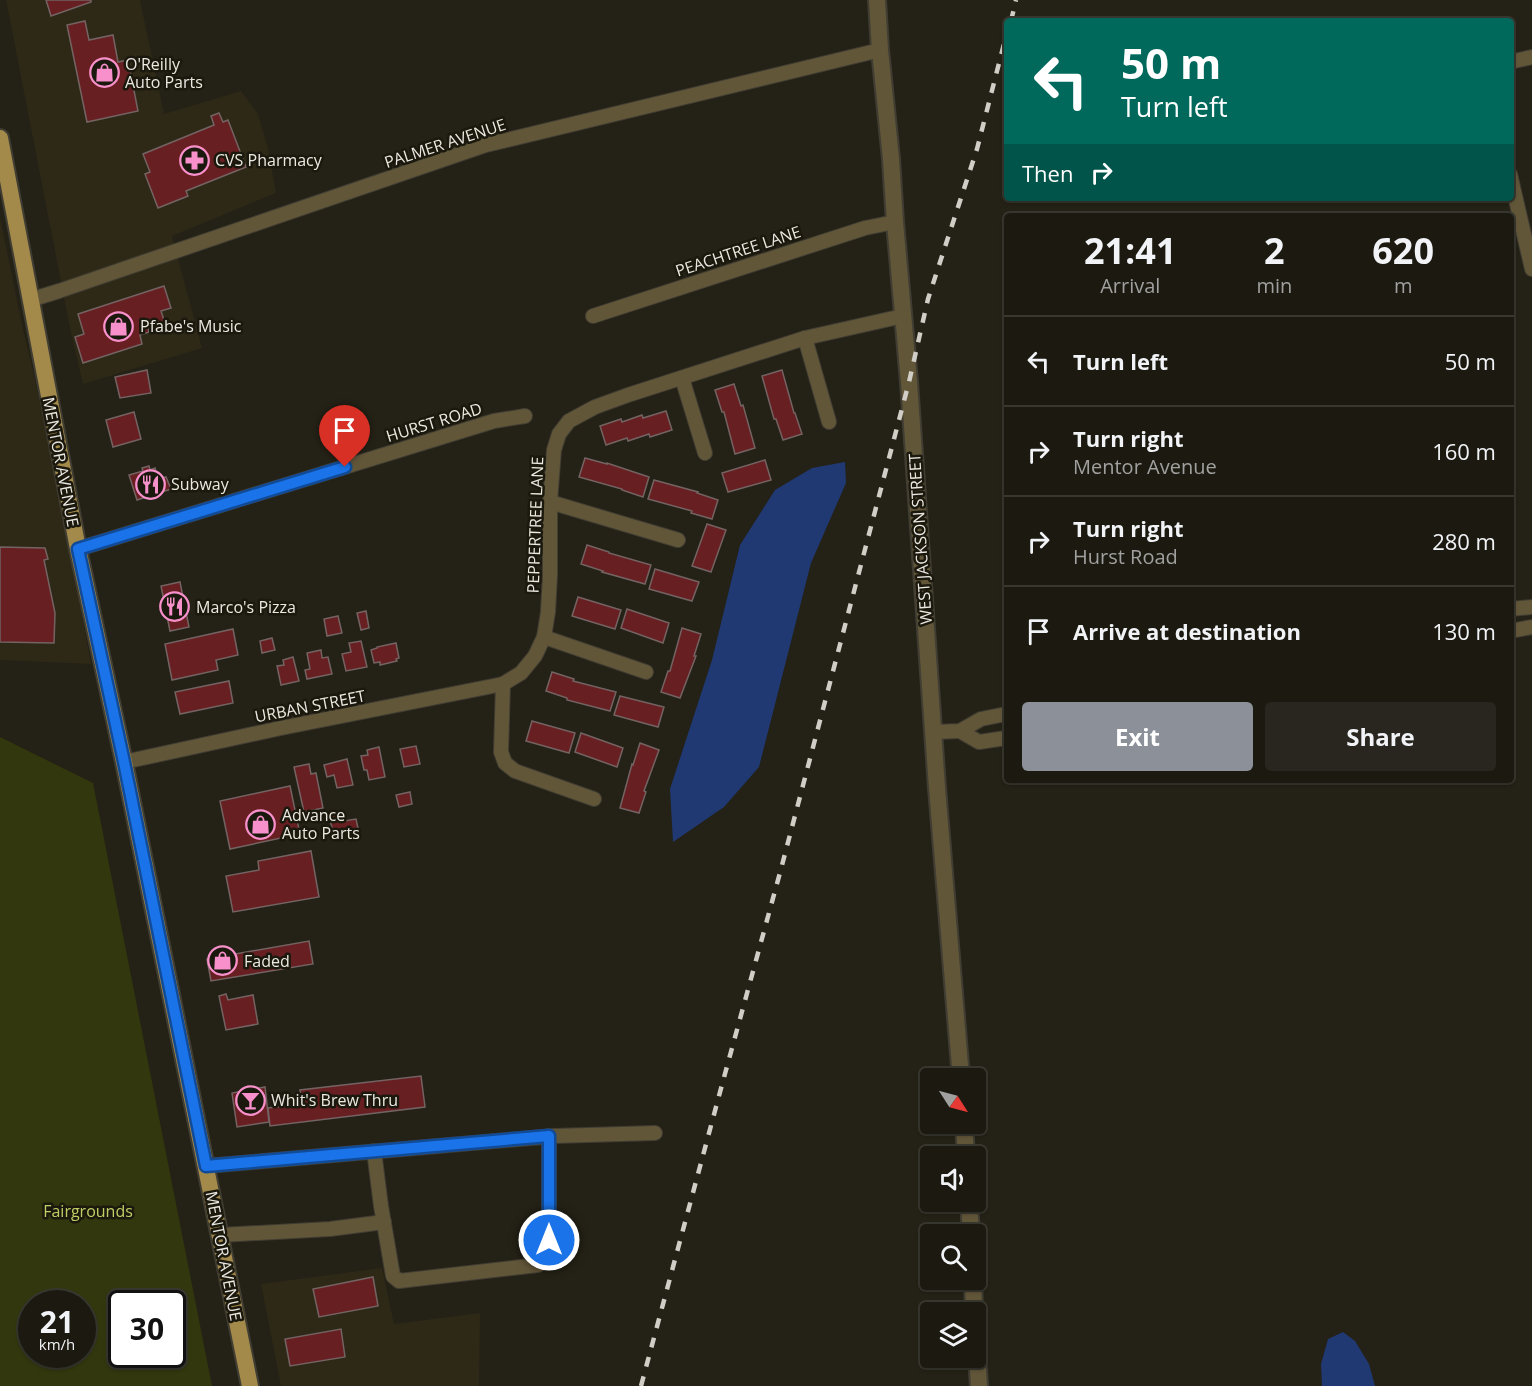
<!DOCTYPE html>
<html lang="en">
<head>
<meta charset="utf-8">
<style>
  body { margin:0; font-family:"Open Sans",sans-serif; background:#28261e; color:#f1f3f6; height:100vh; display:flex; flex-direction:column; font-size:22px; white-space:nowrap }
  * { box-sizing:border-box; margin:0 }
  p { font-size:20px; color:#a0a09f }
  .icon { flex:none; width:33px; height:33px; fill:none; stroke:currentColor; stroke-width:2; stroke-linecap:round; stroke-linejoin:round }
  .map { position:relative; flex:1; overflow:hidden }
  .sheet { position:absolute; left:1004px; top:213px; width:510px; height:570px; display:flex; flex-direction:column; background:#1b1910; border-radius:6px; box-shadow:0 2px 4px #0004,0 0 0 2px #393830 }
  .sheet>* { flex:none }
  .top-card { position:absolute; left:1004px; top:18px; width:510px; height:183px; border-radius:6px; box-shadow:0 2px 4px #0004,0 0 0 2px #393830; background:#00695c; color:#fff; overflow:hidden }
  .needle { width:39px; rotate:126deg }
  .controls { position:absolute; left:920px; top:1068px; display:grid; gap:12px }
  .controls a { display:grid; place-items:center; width:66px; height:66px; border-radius:6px; background:#1b1910; box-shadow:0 2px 4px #0004,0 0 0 2px #393830; font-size:30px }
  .speed { position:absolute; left:18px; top:1290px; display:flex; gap:12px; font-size:30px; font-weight:700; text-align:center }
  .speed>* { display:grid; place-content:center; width:78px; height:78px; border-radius:50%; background:#1b1910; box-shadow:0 2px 4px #0004,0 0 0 2px #393830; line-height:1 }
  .speed small { font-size:15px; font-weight:400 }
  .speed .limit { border:3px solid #111; border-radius:9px; background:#fff; color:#111 }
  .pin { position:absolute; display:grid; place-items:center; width:51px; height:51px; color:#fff; margin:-62px -26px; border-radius:50% 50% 50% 0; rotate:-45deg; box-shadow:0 0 6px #0007 }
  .pin .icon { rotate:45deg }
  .me { position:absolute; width:66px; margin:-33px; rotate:0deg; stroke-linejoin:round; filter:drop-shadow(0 0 4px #0008) }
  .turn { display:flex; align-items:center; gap:21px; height:126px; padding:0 18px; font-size:27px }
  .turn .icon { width:78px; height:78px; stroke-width:2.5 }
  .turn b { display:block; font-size:42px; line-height:51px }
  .then { display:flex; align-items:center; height:57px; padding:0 18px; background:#0003; gap:12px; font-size:22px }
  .eta { display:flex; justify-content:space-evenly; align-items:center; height:102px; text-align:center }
  .eta b { font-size:36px; font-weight:700; line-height:42px }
  .button { display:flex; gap:12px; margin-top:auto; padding:12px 18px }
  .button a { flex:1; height:69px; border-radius:6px; background:#8c9099; color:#fff; font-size:24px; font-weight:700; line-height:69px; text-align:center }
  .button a+a { background:#28261e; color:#f1f3f6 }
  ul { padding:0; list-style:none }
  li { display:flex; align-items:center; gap:18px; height:90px; padding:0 18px; border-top:2px solid #393830 }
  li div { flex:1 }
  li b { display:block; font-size:22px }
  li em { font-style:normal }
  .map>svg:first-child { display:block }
  .built { fill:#2e2917 }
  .green { fill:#32370e; fill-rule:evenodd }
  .water { fill:#203972 }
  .building { fill:#681f22; stroke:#736362; stroke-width:1.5 }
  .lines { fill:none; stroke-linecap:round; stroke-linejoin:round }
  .minor-casing { stroke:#403d33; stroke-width:16 }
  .tertiary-casing { stroke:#403d33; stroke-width:20 }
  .primary-casing { stroke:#403d33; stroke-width:20 }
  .minor { stroke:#625639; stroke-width:14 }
  .tertiary { stroke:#625639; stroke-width:16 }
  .primary { stroke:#a38a4b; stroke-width:16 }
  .rail { stroke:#d0cec6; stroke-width:4.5; stroke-dasharray:10 10; stroke-linecap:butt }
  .route-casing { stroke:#114b97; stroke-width:15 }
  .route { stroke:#1a73e8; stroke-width:10 }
  .labels { text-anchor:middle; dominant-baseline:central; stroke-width:5; stroke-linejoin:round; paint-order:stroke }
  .poi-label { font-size:16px; fill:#ebe9e2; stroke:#1b180d; text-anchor:start }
  .street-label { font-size:16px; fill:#ebe9e2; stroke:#1b180d }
  .park-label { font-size:16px; fill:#c0cf64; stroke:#1b180d }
</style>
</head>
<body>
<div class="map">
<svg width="1532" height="1386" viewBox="0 0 1532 1386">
  <rect width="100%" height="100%" fill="#242116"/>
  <!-- built -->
  <g class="built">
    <polygon points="6,0 140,0 164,114 241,91 258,114 268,149 276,193 172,236 202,348 83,384 71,333"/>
    <polygon points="0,217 23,330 31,362 55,469 91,664 0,660"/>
    <polygon points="382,1268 394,1324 480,1313 479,1386 281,1386 261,1284"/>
  </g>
  <!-- green -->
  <path class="green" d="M0 737 93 783 212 1386H0ZM32 1304H82V1354H32ZM122 1304H172V1354H122Z"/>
  <!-- water -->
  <g class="water">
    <polygon points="845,462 846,483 811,563 759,767 724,807 673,842 670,789 712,660 740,545 775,490 812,468"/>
    <polygon points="1343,1332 1355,1341 1369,1364 1375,1386 1322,1386 1321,1364 1328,1339"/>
  </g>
  <!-- building -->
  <g class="building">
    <polygon points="46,0 91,0 91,2 51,16"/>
    <polygon points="85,21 89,40 113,35 118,62 128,60 138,111 87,122 67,25"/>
    <polygon points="219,113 223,122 228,120 246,167 186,191 188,196 158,208 145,174 150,172 143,154 214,125 211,116"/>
    <polygon points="164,286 171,308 161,311 165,323 148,328 149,332 140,335 142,344 83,363 75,337 84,334 78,314"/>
    <polygon points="147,370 151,393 120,398 115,377"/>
    <polygon points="782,370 794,413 795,413 802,434 783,440 776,419 774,419 762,376"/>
    <polygon points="734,384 741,406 743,405 755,448 735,454 724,412 722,412 715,390"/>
    <polygon points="666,411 672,430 650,437 649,434 628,441 627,438 606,445 600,426 621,419 622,422 642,415 643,418"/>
    <polygon points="134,412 141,439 113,447 106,420"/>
    <polygon points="585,458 607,464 607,463 649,477 643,497 622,490 622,489 579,477"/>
    <polygon points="765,460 771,480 728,492 722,473"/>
    <polygon points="149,466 150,470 155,468 158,479 166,477 171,489 137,500 129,475 143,471 142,468"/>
    <polygon points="654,480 698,492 697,493 718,500 712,519 691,513 692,511 648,499"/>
    <polygon points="707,524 726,530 711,572 692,566"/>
    <polygon points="587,545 609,552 609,553 651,565 645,584 602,572 603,571 581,564"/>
    <polygon points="0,547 45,548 48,559 44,560 55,613 54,643 0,642"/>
    <polygon points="655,569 699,582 692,601 649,589"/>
    <polygon points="180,582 189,627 170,631 161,586"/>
    <polygon points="578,597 621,610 615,629 572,616"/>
    <polygon points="627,609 669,623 663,643 621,628"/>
    <polygon points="366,611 369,628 361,630 357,613"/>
    <polygon points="338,616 342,633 327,636 324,619"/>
    <polygon points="682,628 701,634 694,656 696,656 680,698 661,692 668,671 670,671"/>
    <polygon points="233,629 238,655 216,660 218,670 172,680 165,644"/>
    <polygon points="272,638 275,650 262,653 260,641"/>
    <polygon points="361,641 367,667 346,671 342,654 351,652 349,643"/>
    <polygon points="396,643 399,658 396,659 397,661 380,665 380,662 374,663 371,650 377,648 377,647"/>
    <polygon points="321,650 322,658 328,657 332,674 307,679 305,670 310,669 307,653"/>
    <polygon points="293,657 299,681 281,685 277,666 284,665 283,660"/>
    <polygon points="552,672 574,679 573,681 616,692 610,711 567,700 567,698 546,691"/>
    <polygon points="229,681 233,703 180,714 175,692"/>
    <polygon points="620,696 664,707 658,727 614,715"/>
    <polygon points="532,721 575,733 569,753 526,741"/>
    <polygon points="581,733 623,748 617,767 575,752"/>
    <polygon points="640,743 659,750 644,791 646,792 639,813 620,808 632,764 633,765"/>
    <polygon points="416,746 420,764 404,767 400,749"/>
    <polygon points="379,747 385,777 369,780 367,770 364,770 361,756 368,755 367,750"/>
    <polygon points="347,759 353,785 337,788 334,775 327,777 324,765"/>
    <polygon points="309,764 311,774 316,773 323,808 304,812 294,767"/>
    <polygon points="290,786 300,834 230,849 220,801"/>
    <polygon points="410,792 412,804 399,807 396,795"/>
    <polygon points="342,812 344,821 356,819 358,828 333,833 329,814"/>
    <polygon points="311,851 319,897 233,912 226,876 259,870 258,861"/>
    <polygon points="309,941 313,964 211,981 207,959"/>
    <polygon points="226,994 228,1000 253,995 258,1024 226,1030 219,996"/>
    <polygon points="421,1076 425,1107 270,1126 268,1108 302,1104 300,1090"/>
    <polygon points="265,1087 269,1122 237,1127 232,1093"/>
    <polygon points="373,1277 378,1306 319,1317 313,1289"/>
    <polygon points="341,1329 345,1357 290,1366 285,1339"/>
  </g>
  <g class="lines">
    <defs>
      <g id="minor">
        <polyline points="1510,62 1532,57"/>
        <polyline points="1510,174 1532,269"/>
        <polyline points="30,300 59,291 486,145 880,50"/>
        <polyline points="593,316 865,228 895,222"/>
        <polyline points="805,338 829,422"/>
        <polyline points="682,378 705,453"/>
        <polyline points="550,502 678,540"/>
        <polyline points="78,549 494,421 525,416"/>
        <polyline points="1510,609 1532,607"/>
        <polyline points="1510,631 1532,627"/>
        <polyline points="544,637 646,672"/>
        <polyline points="960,731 979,742 1006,738"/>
        <polyline points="934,732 960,731 981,719 1006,714"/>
        <polyline points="124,762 281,728 503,684"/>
        <polyline points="594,799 515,771 505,763 501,752 503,684 521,673 535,656 544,637 548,612 550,575 550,502 554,450 559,434 569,421 595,407 628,395 805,338 903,316"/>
        <polyline points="374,1151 381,1206 393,1276 399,1281 538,1265 544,1258 549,1240 549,1136"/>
        <polyline points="206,1166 554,1136 655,1133"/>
        <polyline points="220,1235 330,1229 384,1222"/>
      </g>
      <g id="tertiary">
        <polyline points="877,0 880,50 891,159 895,222 909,382 937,788 961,1078"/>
        <polyline points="964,1124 966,1156"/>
        <polyline points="969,1202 971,1234"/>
        <polyline points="973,1280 974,1312"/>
        <polyline points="975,1324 979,1386"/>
      </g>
      <polyline id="primary" points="0,138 78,549 124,762 250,1386"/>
    </defs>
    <!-- minor casing -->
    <use href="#minor" class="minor-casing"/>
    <!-- tertiary casing -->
    <use href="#tertiary" class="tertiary-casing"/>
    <!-- primary casing -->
    <use href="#primary" class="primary-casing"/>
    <!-- minor -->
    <use href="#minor" class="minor"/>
    <!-- tertiary -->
    <use href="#tertiary" class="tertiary"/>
    <!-- primary -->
    <use href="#primary" class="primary"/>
    <!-- rail -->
    <g class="rail">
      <polyline points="1011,21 1016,0"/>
      <polyline points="641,1386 723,1081 781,869 909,382 928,299 977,149 1006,36"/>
    </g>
  </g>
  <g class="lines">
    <defs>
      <polyline id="route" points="345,467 78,549 124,762 206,1166 549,1136 549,1240"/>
    </defs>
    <!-- route casing -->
    <use href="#route" class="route-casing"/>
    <!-- route -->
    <use href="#route" class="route"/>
  </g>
  <!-- icons -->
  <defs>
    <symbol id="shop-ring" viewBox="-11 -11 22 22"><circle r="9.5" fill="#1b180d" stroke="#f890cb" stroke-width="1.5"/><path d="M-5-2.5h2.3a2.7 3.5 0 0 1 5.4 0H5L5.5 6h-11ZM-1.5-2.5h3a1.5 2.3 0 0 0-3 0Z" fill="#f890cb"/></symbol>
    <symbol id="pharmacy-ring" viewBox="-11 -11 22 22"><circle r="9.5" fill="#1b180d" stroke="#f890cb" stroke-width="1.5"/><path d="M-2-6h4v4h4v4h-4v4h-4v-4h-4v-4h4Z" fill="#f890cb"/></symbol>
    <symbol id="restaurant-ring" viewBox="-11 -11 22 22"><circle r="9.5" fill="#1b180d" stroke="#f890cb" stroke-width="1.5"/><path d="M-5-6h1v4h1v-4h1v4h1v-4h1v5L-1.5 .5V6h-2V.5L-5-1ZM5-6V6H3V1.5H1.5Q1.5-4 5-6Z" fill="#f890cb"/></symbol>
    <symbol id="bar-ring" viewBox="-11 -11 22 22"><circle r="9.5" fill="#1b180d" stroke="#f890cb" stroke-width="1.5"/><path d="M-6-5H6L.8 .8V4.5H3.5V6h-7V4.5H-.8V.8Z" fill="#f890cb"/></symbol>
  </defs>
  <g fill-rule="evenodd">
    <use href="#shop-ring" x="88" y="56" width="33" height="33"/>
    <use href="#pharmacy-ring" x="178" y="144" width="33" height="33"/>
    <use href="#shop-ring" x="102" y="310" width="33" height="33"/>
    <use href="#restaurant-ring" x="134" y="468" width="33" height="33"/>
    <use href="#restaurant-ring" x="158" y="590" width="33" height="33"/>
    <use href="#shop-ring" x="244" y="808" width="33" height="33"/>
    <use href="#shop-ring" x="206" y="944" width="33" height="33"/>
    <use href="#bar-ring" x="234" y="1084" width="33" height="33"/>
  </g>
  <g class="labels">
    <!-- poi labels -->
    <g class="poi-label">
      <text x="125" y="64">O'Reilly<tspan x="125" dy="18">Auto Parts</tspan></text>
      <text x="215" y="160">CVS Pharmacy</text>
      <text x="140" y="326">Pfabe's Music</text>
      <text x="171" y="484">Subway</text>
      <text x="196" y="607">Marco's Pizza</text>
      <text x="282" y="815">Advance<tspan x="282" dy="18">Auto Parts</tspan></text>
      <text x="244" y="961">Faded</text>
      <text x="271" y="1100">Whit's Brew Thru</text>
    </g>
    <!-- street labels -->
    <g class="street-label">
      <text transform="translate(445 143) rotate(-18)">PALMER AVENUE</text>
      <text transform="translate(738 251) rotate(-18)">PEACHTREE LANE</text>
      <text transform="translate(434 422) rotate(-17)">HURST ROAD</text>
      <text transform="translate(61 462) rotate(79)">MENTOR AVENUE</text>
      <text transform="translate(535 525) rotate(-88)">PEPPERTREE LANE</text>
      <text transform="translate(920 539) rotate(-94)">WEST JACKSON STREET</text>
      <text transform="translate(310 706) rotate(-11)">URBAN STREET</text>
      <text transform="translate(224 1256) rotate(79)">MENTOR AVENUE</text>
    </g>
    <!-- park labels -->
    <g class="park-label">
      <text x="88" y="1211">Fairgrounds</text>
    </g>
  </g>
</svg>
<div class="controls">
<a><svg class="needle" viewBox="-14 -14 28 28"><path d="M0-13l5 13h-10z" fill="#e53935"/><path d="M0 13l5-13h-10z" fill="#a0a09f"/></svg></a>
<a><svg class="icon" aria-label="sound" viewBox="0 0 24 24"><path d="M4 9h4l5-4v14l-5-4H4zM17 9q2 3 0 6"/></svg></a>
<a><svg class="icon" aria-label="search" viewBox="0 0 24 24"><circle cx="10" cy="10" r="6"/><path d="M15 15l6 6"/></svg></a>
<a><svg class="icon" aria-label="layers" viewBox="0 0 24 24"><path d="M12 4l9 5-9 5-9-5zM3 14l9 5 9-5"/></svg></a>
</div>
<div class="speed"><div>21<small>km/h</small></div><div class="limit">30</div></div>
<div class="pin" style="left:345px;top:467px;background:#d93025"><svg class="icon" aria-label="arrive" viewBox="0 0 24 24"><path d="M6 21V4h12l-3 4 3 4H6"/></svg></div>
<svg class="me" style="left:549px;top:1240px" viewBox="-20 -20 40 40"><circle r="17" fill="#1a73e8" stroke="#fff" stroke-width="3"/><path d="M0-11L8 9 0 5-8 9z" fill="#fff"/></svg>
<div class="top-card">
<div class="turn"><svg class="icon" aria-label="left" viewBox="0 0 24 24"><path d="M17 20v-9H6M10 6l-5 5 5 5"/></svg><div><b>50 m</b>Turn left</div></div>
<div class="then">Then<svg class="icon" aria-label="right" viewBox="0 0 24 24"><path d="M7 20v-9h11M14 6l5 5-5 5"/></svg></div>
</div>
<section class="sheet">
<div class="eta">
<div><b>21:41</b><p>Arrival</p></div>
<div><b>2</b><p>min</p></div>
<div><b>620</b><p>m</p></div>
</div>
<ul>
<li><svg class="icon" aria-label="left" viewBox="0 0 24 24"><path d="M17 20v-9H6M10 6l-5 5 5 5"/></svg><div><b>Turn left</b></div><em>50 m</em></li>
<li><svg class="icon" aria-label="right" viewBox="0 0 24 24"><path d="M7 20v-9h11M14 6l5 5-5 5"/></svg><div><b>Turn right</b><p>Mentor Avenue</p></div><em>160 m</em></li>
<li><svg class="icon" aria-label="right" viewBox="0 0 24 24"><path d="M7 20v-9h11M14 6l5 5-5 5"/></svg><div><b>Turn right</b><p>Hurst Road</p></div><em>280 m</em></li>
<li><svg class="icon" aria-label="arrive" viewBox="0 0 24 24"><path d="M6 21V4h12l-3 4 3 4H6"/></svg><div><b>Arrive at destination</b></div><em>130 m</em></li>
</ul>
<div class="button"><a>Exit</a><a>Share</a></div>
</section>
</div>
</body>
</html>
